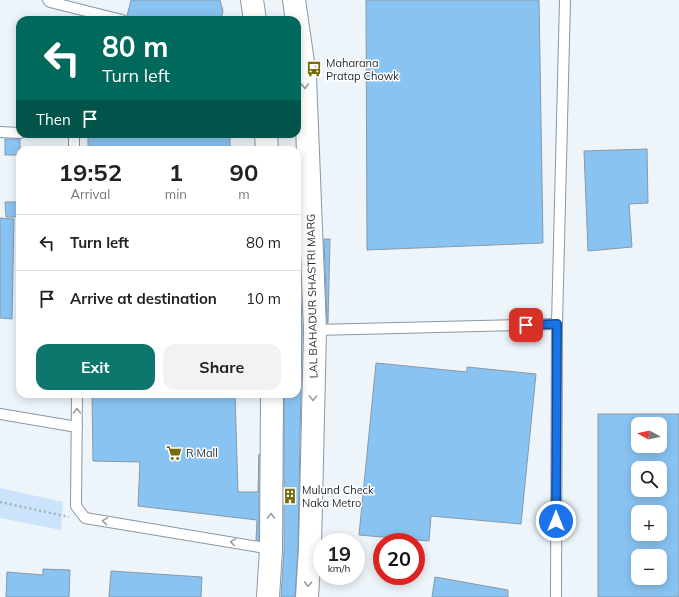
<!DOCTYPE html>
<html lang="en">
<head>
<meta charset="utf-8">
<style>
  body { margin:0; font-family:Mulish,sans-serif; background:#f2f2f2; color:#222; height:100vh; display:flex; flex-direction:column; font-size:15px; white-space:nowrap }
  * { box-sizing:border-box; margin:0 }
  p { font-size:13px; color:#767676 }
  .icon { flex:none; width:22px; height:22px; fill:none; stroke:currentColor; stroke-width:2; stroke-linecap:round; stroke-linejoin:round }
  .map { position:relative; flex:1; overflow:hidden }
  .drawer { position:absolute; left:16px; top:146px; width:285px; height:252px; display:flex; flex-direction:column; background:#fff; border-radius:12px; box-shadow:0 2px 10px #0003 }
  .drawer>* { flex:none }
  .banner { position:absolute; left:16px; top:16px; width:285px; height:122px; border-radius:12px; box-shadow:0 2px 10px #0003; background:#00695c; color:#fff; overflow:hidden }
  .needle { width:26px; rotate:278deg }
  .fabs { position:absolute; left:631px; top:417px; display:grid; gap:8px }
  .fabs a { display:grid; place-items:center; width:36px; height:36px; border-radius:8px; background:#fff; box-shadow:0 2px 10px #0003; font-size:20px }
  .speed { position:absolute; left:313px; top:533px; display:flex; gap:8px; font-size:20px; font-weight:700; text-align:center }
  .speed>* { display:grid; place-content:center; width:52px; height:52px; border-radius:50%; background:#fff; box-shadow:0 2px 10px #0003; line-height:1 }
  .speed small { font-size:10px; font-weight:400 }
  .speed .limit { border:6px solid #d22; background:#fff; color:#111 }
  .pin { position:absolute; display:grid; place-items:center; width:34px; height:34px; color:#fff; margin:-17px; border-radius:8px; box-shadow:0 2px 6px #0006 }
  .me { position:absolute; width:44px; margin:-22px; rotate:0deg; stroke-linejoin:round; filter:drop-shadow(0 0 3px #0008) }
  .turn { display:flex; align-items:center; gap:14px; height:84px; padding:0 20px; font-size:18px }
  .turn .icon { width:52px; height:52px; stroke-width:2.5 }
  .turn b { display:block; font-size:28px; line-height:34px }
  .then { display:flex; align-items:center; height:38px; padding:0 20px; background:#0003; gap:8px; font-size:15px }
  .eta { display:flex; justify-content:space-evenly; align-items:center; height:68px; text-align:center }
  .eta b { font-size:24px; font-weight:700; line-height:28px }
  .primary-button { display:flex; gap:8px; margin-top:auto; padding:8px 20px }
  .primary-button a { flex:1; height:46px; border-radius:12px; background:#0f766e; color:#fff; font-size:16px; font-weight:700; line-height:46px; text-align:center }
  .primary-button a+a { background:#f2f2f2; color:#222 }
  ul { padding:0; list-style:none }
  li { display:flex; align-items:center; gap:12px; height:56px; padding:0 20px; border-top:1px solid #e0e0e0 }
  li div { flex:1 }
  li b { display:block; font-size:15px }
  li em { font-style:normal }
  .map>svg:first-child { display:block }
  .green { fill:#cbe4fb }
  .building { fill:#89c3f2; stroke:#8799a8; fill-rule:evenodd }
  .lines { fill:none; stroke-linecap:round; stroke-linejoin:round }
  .lane-casing { stroke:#8798a7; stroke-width:12 }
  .primary-casing { stroke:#8798a7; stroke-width:24 }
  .path { stroke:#a8b0b6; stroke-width:2.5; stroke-dasharray:2 3; stroke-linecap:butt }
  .lane { stroke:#fff; stroke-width:10 }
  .primary { stroke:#fff; stroke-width:22 }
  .oneway { stroke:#9a9da0 }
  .route-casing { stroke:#114b97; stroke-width:10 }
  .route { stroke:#1a73e8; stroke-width:7 }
  .labels { text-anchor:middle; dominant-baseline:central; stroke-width:3; stroke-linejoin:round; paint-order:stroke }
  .poi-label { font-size:11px; fill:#1f262c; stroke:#fff; text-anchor:start }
  .street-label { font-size:11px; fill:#1f262c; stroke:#fff }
</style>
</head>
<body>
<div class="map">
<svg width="679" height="597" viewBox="0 0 679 597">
  <rect width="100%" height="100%" fill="#edf5fb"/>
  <!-- green -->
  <polygon class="green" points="0,488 63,502 61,530 0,518"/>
  <!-- building -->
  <g class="building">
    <polygon points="131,0 220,0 223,11 221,20 145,20 127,16"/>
    <polygon points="366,0 539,0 543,243 367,250"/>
    <rect x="88" y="134" width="142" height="16"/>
    <rect x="5" y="139" width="15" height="16"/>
    <polygon points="647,149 648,203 629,204 632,247 588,251 584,151"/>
    <polygon points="5,202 20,202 20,217 6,217"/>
    <polygon points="0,218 14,219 12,319 0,318"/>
    <polygon points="297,238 299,238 302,330 298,547 295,597 281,597 284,549 284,394 297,394"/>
    <polygon points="324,239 330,239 328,323 327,323"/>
    <polygon points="376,363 467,372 467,367 536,374 521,524 431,516 429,541 359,535"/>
    <polygon points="92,394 235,394 238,492 258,492 259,454 259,540 256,540 257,520 138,506 140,462 93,461"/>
    <path d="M598 414H679V597H598ZM638 424H660V446H638ZM638 468H660V490H638ZM638 512H660V534H638ZM638 556H660V578H638Z"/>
    <polygon points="43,569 70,570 69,597 6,597 7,572 43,575"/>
    <polygon points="111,571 202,577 201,597 109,597"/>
    <polygon points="435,577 508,590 508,597 432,597"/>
  </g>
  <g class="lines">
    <defs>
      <g id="lane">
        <polyline points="48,0 50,2 122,20"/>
        <polyline points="0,132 20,133"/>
        <polyline points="74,134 74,150"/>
        <polyline points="315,330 557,324"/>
        <polyline points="77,394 76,506 85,518 271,549"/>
        <polyline points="0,414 77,427"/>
        <polyline points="556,597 557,324 565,0"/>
      </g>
      <g id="primary">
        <polyline points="252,0 255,20"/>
        <polyline points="294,0 305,76 315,330 310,548 307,597"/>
        <polyline points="266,134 267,150"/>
        <polyline points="268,597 271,549 272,394"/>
      </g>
    </defs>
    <!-- lane casing -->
    <use href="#lane" class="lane-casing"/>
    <!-- primary casing -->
    <use href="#primary" class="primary-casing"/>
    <!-- path -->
    <polyline class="path" points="0,502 69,517"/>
    <!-- lane -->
    <use href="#lane" class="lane"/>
    <!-- primary -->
    <use href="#primary" class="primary"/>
  </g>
  <!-- one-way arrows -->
  <defs><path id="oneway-chevron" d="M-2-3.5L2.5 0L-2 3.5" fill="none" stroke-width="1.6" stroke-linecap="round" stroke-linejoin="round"/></defs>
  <g class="oneway">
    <use href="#oneway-chevron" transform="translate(305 86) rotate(88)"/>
    <use href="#oneway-chevron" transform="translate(313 398) rotate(91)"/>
    <use href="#oneway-chevron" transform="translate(77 411) rotate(-91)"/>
    <use href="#oneway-chevron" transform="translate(271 516) rotate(-90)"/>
    <use href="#oneway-chevron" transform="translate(105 521) rotate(-171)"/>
    <use href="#oneway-chevron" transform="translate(233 542) rotate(-171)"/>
    <use href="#oneway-chevron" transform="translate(308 584) rotate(93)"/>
  </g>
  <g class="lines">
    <defs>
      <polyline id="route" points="526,325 557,324 556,521"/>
    </defs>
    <!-- route casing -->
    <use href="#route" class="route-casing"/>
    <!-- route -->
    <use href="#route" class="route"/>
  </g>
  <!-- icons -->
  <defs>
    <symbol id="bus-bare" viewBox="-9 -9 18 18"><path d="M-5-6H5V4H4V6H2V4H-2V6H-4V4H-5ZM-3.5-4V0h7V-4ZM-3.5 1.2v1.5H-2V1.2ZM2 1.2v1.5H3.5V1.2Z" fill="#786c08" stroke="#fff" stroke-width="2.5" paint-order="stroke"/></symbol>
    <symbol id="supermarket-bare" viewBox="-9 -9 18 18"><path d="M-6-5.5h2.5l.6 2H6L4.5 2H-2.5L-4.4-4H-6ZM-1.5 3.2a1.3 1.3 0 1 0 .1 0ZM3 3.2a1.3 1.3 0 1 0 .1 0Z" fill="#786c08" stroke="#fff" stroke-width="2.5" paint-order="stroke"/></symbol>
    <symbol id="building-bare" viewBox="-9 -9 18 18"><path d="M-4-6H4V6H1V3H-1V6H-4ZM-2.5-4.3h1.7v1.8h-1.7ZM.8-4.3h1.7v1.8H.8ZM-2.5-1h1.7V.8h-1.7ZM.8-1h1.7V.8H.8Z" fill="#786c08" stroke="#fff" stroke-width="2.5" paint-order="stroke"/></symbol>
  </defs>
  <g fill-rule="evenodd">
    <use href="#bus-bare" x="303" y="58" width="22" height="22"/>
    <use href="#supermarket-bare" x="163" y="442" width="22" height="22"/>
    <use href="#building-bare" x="279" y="485" width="22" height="22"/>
  </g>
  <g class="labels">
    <!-- poi labels -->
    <g class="poi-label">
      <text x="326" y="63">Maharana<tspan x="326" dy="13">Pratap Chowk</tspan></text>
      <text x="186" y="453">R Mall</text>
      <text x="302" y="490">Mulund Check<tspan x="302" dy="13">Naka Metro</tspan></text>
    </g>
    <!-- street labels -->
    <g class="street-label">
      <text transform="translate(312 296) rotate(-91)">LAL BAHADUR SHASTRI MARG</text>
    </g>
  </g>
</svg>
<div class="fabs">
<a><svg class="needle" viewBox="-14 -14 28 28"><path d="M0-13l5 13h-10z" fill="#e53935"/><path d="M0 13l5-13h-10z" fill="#767676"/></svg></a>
<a><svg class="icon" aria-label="search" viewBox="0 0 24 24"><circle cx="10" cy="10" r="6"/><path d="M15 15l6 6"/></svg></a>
<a>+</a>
<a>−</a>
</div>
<div class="speed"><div>19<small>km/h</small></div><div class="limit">20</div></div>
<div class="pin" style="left:526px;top:325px;background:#d93025"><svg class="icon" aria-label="arrive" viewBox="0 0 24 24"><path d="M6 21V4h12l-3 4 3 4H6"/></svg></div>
<svg class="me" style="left:556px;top:521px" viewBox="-20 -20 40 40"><circle r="17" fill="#1a73e8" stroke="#fff" stroke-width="3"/><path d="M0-11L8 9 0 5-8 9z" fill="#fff"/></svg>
<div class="banner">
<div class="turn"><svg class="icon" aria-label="left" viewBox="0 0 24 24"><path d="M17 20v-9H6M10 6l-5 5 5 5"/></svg><div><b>80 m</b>Turn left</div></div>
<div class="then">Then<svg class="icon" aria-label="arrive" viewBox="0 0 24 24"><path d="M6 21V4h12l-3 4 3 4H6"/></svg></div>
</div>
<section class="drawer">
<div class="eta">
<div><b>19:52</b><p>Arrival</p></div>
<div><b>1</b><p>min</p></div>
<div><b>90</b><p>m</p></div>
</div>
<ul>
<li><svg class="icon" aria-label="left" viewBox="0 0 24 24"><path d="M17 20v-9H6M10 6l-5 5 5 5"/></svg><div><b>Turn left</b></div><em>80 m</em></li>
<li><svg class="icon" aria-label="arrive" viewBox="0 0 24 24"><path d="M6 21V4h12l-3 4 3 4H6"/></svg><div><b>Arrive at destination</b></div><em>10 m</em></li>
</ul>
<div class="primary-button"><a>Exit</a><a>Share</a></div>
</section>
</div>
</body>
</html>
